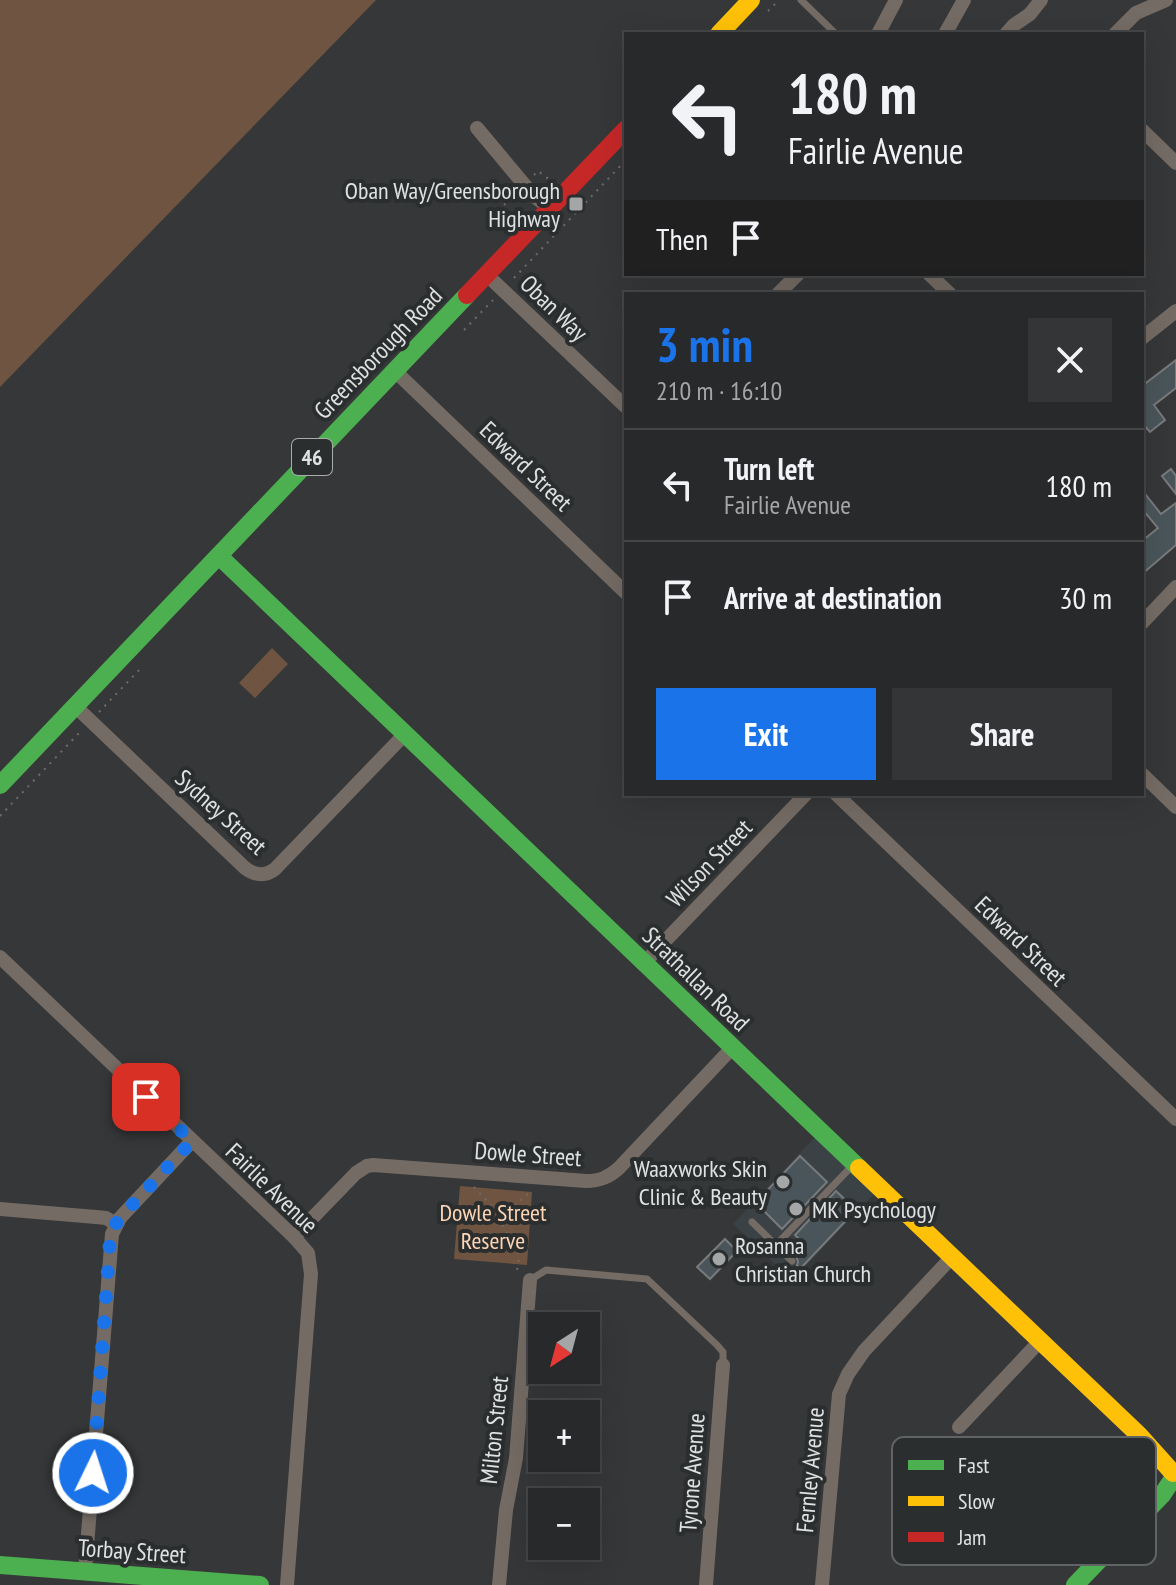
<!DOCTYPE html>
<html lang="en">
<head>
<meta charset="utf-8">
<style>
  body { margin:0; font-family:"PT Sans Narrow",sans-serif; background:#343536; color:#f1f3f6; height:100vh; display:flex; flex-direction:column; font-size:30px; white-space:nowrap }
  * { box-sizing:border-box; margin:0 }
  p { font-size:26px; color:#a5a6a8 }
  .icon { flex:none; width:44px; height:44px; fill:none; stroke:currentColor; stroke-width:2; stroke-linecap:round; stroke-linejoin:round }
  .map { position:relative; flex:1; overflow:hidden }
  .panel { position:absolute; left:624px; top:292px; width:520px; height:504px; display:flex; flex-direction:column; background:#28292a; border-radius:0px; box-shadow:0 8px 32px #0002,0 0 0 2px #444547 }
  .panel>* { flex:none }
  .hud { position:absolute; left:624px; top:32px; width:520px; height:244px; border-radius:0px; box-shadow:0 8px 32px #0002,0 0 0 2px #444547; background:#28292a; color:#f1f3f6; overflow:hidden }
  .needle { width:52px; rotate:216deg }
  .tools { position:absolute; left:528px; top:1312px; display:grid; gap:16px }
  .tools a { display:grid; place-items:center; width:72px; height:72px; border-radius:0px; background:#28292a; box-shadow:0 8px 32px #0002,0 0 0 2px #444547; font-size:40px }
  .pin { position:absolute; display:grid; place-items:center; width:68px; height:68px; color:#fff; margin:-34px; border-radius:16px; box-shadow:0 4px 12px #0006 }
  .me { position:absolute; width:88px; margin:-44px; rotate:4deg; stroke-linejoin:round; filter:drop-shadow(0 0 6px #0008) }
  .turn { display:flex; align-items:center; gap:28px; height:168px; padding:0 32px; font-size:36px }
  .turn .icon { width:104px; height:104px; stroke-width:2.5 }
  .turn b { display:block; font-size:56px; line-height:68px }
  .then { display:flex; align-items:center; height:76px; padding:0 32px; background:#0003; gap:16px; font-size:30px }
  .round { display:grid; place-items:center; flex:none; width:84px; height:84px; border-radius:0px; background:#343536 }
  .summary { display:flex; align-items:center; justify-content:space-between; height:136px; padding:0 32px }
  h1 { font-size:48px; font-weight:700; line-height:60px; color:#1a73e8 }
  .primary-button { display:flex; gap:16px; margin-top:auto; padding:16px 32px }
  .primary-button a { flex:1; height:92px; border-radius:0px; background:#1a73e8; color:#fff; font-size:32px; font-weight:700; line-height:92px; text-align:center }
  .primary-button a+a { background:#343536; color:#f1f3f6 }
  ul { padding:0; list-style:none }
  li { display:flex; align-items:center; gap:24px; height:112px; padding:0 32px; border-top:2px solid #444547 }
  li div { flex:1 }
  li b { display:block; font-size:30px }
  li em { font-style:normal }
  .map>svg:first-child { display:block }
  .built { fill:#3a4246 }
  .green { fill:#6f5541 }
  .building { fill:#4a555b; stroke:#797a7b; stroke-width:2 }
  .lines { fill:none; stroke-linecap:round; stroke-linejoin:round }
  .path { stroke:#726c68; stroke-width:2; stroke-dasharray:2 6; stroke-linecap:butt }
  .lane { stroke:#746b64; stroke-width:7 }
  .street { stroke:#746b64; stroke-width:14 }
  .fast { stroke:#4caf50; stroke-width:18 }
  .slow { stroke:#ffc107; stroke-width:18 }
  .jam { stroke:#c62828; stroke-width:18 }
  .route { stroke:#1a73e8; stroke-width:14; stroke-dasharray:0 25.2 }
  .poi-dot { fill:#a4a6a7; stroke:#2b2e2f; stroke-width:3 }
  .labels { text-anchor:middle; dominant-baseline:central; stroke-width:8; stroke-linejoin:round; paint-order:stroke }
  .shield { fill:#2b2e2f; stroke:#aaabad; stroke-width:2 }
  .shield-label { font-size:22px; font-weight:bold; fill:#e0e1e3 }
  .poi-label { font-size:24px; fill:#e0e1e3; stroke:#2b2e2f; text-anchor:end }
  .street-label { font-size:24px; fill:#e0e1e3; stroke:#2b2e2f }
  .park-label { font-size:24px; fill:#fed5b5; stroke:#2b2e2f }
  .key { fill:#2b2e2f; stroke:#616465; stroke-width:2 }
  .key-label { font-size:22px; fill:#e0e1e3 }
</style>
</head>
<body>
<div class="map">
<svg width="1176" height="1585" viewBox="0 0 1176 1585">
  <rect width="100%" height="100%" fill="#363738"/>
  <!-- built -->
  <polygon class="built" points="815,1137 875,1193 792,1280 733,1224"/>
  <!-- green -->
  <g class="green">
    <polygon points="0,0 376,0 0,387"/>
    <polygon points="272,648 288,664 255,698 239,683"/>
    <polygon points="460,1186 532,1192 527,1265 454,1259"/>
  </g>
  <!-- building -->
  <g class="building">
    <polygon points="1176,360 1176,388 1154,405 1165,420 1150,432 1142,423 1142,386"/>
    <polygon points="1171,469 1176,476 1176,494 1162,476"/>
    <polygon points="1142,490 1161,514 1176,503 1176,545 1142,574 1142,541 1158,528 1142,509"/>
    <polygon points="800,1156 827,1182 782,1229 763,1210 767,1206 759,1199"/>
    <polygon points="836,1191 856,1210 800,1269 797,1265 798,1262 796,1256 806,1246 795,1235"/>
    <polygon points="725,1239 737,1251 710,1279 697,1267"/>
  </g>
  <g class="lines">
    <!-- path -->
    <g class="path">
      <polyline points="768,11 779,0"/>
      <polyline points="534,175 538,171 550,180"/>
      <polyline points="504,205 515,194"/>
      <polyline points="514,278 626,160"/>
      <polyline points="464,330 493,300"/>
      <polyline points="99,712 142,667"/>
      <polyline points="0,816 81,731"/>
      <polyline points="474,1187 498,1213 504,1229 517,1246 519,1257 517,1271"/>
      <polyline points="502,1216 527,1195 529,1190"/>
    </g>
    <!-- lane -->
    <g class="lane">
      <polyline points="801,0 836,34"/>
      <polyline points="752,1222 792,1261"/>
      <polyline points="776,1245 852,1166"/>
      <polyline points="530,1280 546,1270 647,1279 717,1345 723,1352 723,1365"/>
    </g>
    <!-- street -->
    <g class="street">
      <polyline points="878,34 896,0"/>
      <polyline points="945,34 964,0"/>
      <polyline points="1006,34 1014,25 1030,14 1041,0"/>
      <polyline points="1115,34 1136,13 1166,0"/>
      <polyline points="477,128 533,195 549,208"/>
      <polyline points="1142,130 1176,163"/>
      <polyline points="486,274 626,407"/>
      <polyline points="929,274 950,294"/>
      <polyline points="778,294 798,274"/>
      <polyline points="1142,338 1176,311"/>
      <polyline points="395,371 626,593"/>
      <polyline points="1142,623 1176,587"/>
      <path d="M76 707 245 868C254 875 265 877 275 869L405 734"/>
      <polyline points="1142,774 1176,807"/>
      <polyline points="836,794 1176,1119"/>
      <polyline points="0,957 294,1237 308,1253 311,1274 287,1585"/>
      <polyline points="644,963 806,794"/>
      <polyline points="0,1209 96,1217 106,1218 116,1224"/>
      <path d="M294 1237 356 1173 367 1166 373 1165 586 1181C600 1181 609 1177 619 1168L733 1047"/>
      <polyline points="959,1427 1040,1341"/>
      <polyline points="85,1571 112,1234 120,1218 192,1141"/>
      <polyline points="499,1585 506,1510 516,1458 530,1280"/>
      <polyline points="706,1585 723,1365"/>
      <polyline points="822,1585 839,1394 848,1374 864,1351 952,1257"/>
    </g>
    <!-- fast -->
    <g class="fast">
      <polyline points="219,556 859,1168"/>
      <polyline points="0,785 467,295"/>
      <polyline points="0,1565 260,1585"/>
      <polyline points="1075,1585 1162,1495 1172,1480"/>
    </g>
    <!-- slow -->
    <g class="slow">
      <polyline points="719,34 751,0"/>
      <polyline points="859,1168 1139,1435 1173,1473"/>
    </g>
    <!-- jam -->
    <polyline class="jam" points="467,295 626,129"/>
  </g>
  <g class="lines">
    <!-- route -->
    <polyline class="route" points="93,1473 110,1241 113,1228 120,1218 192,1141 146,1097"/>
  </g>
  <!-- markers -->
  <g class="poi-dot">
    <rect x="568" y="196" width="16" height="16" rx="4"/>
    <circle cx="783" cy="1182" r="8"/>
    <circle cx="796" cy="1209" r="8"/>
    <circle cx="719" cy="1259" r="8"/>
  </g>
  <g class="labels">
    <!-- shield labels -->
    <rect class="shield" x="292" y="439" width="40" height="36" rx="6"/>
    <g class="shield-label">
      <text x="312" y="457">46</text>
    </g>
    <!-- poi labels -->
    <g class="poi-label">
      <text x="560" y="190">Oban Way/Greensborough<tspan x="560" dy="28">Highway</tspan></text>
      <text x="767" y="1168">Waaxworks Skin<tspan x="767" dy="28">Clinic &amp; Beauty</tspan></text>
      <text x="812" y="1209" text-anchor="start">MK Psychology</text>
      <text x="735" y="1245" text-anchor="start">Rosanna<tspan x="735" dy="28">Christian Church</tspan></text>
    </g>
    <!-- street labels -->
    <g class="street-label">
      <text transform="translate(554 308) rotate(44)">Oban Way</text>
      <text transform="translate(378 353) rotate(-46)">Greensborough Road</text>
      <text transform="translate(526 466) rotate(44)">Edward Street</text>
      <text transform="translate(221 812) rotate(42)">Sydney Street</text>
      <text transform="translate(709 863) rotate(-46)">Wilson Street</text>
      <text transform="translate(1021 941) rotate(44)">Edward Street</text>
      <text transform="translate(696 979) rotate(44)">Strathallan Road</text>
      <text transform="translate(528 1154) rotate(4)">Dowle Street</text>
      <text transform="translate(272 1188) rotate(44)">Fairlie Avenue</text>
      <text transform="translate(494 1430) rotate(-84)">Milton Street</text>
      <text transform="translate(810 1470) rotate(-85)">Fernley Avenue</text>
      <text transform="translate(692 1473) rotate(-86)">Tyrone Avenue</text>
      <text transform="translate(132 1551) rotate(4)">Torbay Street</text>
    </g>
    <!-- park labels -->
    <g class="park-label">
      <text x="493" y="1212">Dowle Street<tspan x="493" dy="28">Reserve</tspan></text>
    </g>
  </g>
  <!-- legend -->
  <rect x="892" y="1437" width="264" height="128" rx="12" class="key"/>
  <rect x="908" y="1460" width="36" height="10" fill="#4caf50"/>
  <rect x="908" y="1496" width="36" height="10" fill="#ffc107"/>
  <rect x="908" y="1532" width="36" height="10" fill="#c62828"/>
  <g class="key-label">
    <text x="958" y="1473">Fast</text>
    <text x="958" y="1509">Slow</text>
    <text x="958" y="1545">Jam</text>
  </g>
</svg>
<div class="tools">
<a><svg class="needle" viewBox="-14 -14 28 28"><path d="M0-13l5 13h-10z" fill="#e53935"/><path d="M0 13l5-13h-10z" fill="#a5a6a8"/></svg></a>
<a>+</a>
<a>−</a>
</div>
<div class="pin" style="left:146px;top:1097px;background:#d93025"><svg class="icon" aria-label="arrive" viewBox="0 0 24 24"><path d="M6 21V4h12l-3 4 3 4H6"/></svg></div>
<svg class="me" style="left:93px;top:1473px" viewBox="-20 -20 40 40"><circle r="17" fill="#1a73e8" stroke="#fff" stroke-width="3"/><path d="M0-11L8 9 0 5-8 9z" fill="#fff"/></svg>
<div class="hud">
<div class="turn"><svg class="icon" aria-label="left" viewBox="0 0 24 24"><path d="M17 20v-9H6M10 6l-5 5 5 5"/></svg><div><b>180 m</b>Fairlie Avenue</div></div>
<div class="then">Then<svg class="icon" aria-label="arrive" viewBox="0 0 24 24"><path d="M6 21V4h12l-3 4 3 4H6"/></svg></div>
</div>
<section class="panel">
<div class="summary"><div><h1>3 min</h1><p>210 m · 16:10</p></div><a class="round"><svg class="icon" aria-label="close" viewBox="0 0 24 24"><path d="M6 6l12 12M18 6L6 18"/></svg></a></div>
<ul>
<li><svg class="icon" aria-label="left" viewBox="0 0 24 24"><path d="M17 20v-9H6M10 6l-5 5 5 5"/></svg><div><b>Turn left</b><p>Fairlie Avenue</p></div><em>180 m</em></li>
<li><svg class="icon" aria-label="arrive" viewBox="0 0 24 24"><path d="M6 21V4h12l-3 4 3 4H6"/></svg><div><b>Arrive at destination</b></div><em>30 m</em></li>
</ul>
<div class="primary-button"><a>Exit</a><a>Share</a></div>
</section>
</div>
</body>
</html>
